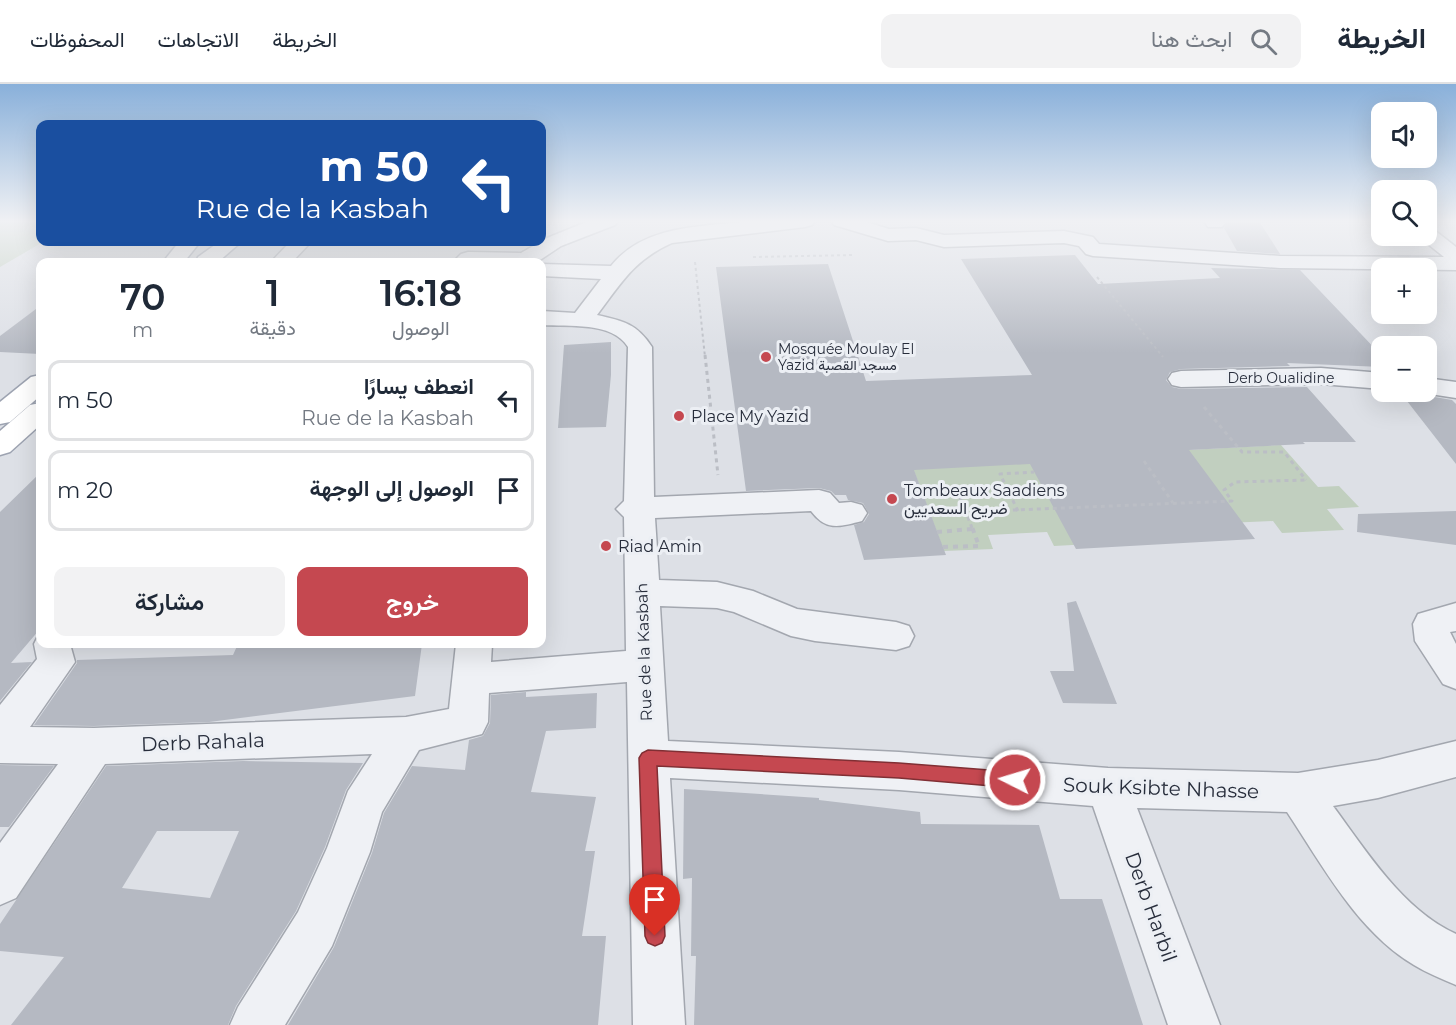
<!DOCTYPE html>
<html lang="ar">
<head>
<meta charset="utf-8">
<style>
  body { margin:0; font-family:Montserrat,Vazirmatn,sans-serif; background:#f2f2f3; color:#1f2937; direction:rtl; height:100vh; display:flex; flex-direction:column; font-size:22px; white-space:nowrap }
  * { box-sizing:border-box; margin:0 }
  p { font-size:20px; color:#747a83 }
  .icon { flex:none; width:33px; height:33px; fill:none; stroke:currentColor; stroke-width:2; stroke-linecap:round; stroke-linejoin:round }
  .map { position:relative; flex:1; overflow:hidden; direction:ltr }
  .details { position:absolute; left:36px; top:174px; width:510px; height:390px; display:flex; flex-direction:column; background:#fff; border-radius:12px; box-shadow:0 6px 24px #0002; direction:rtl }
  .details>* { flex:none }
  .top-card { position:absolute; left:36px; top:36px; width:510px; height:126px; border-radius:12px; box-shadow:0 6px 24px #0002; direction:rtl; background:#1a4fa0; color:#fff; overflow:hidden }
  .fabs { position:absolute; left:1371px; top:18px; display:grid; gap:12px }
  .fabs a { display:grid; place-items:center; width:66px; height:66px; border-radius:12px; background:#fff; box-shadow:0 6px 24px #0002; font-size:30px }
  .pin { position:absolute; display:grid; place-items:center; width:51px; height:51px; color:#fff; margin:-62px -26px; border-radius:50% 50% 50% 0; rotate:-45deg; box-shadow:0 0 6px #0007 }
  .pin .icon { rotate:45deg }
  .me { position:absolute; width:66px; margin:-33px; rotate:275deg; stroke-linejoin:round; filter:drop-shadow(0 0 4px #0008) }
  .turn { display:flex; align-items:center; gap:21px; height:126px; padding:0 18px; font-size:27px }
  .turn .icon { width:78px; height:78px; stroke-width:2.5 }
  .turn b { display:block; font-size:42px; line-height:51px }
  .eta { display:flex; justify-content:space-evenly; align-items:center; height:102px; text-align:center }
  .eta b { font-size:36px; font-weight:600; line-height:42px }
  .action { display:flex; gap:12px; margin-top:auto; padding:12px 18px }
  .action a { flex:1; height:69px; border-radius:12px; background:#c54850; color:#fff; font-size:24px; font-weight:600; line-height:69px; text-align:center }
  .action a+a { background:#f2f2f3; color:#1f2937 }
  ul { padding:0; list-style:none }
  li { display:flex; align-items:center; gap:18px; height:81px; margin:0 12px 9px; padding:0 6px; border:3px solid #e0e1e3; border-radius:12px }
  li div { flex:1 }
  li b { display:block; font-size:22px }
  li em { font-style:normal }
  header { display:flex; align-items:center; gap:36px; box-sizing:border-box; height:84px; padding:0 30px; background:#fff; border-bottom:2px solid #e0e1e3 }
  header strong { font-size:28px }
  nav { display:flex; gap:33px; margin-inline-start:auto; font-size:21px }
  .search { width:420px; height:54px; background:#f2f2f3; display:flex; align-items:center; gap:15px; box-sizing:border-box; padding:0 21px; border-radius:12px; color:#747a83; font-size:22px }
  .map>svg:first-child { display:block }
  .green { fill:#c1cfbf }
  .building { fill:#b5b9c2; fill-rule:evenodd }
  .lines { fill:none; stroke-linecap:round; stroke-linejoin:round }
  .minor-casing { stroke:#a3a7af; stroke-width:3 }
  .major-casing { stroke:#9da3b1; stroke-width:3 }
  .path-far2 { stroke:#bbbec5; stroke-width:2; stroke-dasharray:3 3; stroke-linecap:butt }
  .path-far1 { stroke:#bbbec5; stroke-width:3; stroke-dasharray:4 4; stroke-linecap:butt }
  .path { stroke:#bbbec5; stroke-width:4; stroke-dasharray:5 5; stroke-linecap:butt }
  .minor { fill:#eff1f5; fill-rule:evenodd }
  .major { fill:#fff; fill-rule:evenodd }
  .route { fill:#c54850; stroke:#802f34; stroke-width:1.5 }
  .poi-dot { fill:#c54850; stroke:#eceff4; stroke-width:2 }
  .labels { text-anchor:middle; dominant-baseline:central; stroke-width:6; stroke-linejoin:round; paint-order:stroke }
  .far-poi-label { font-size:14px; fill:#272d3b; stroke:#eceff4; text-anchor:start }
  .far-street-label { font-size:14px; fill:#272d3b; stroke:#eceff4 }
  .poi-label { font-size:16px; fill:#272d3b; stroke:#eceff4; text-anchor:start }
  .street-label { font-size:16px; fill:#272d3b; stroke:#eceff4 }
  .near-street-label { font-size:20px; fill:#272d3b; stroke:#eceff4 }
</style>
</head>
<body>
<header>
<strong>الخريطة</strong>
<div class="search"><svg class="icon" aria-label="search" viewBox="0 0 24 24"><circle cx="10" cy="10" r="6"/><path d="M15 15l6 6"/></svg>ابحث هنا</div>
<nav><a>الخريطة</a><a>الاتجاهات</a><a>المحفوظات</a></nav>
</header>
<div class="map">
<svg width="1456" height="941" viewBox="0 0 1456 941">
  <rect width="100%" height="100%" fill="#dde0e6"/>
  <!-- green -->
  <g class="green">
    <polygon points="0,137 40,137 40,158 43,158 0,183"/>
    <path d="M1281 361 1318 403 1339 402 1359 423 1327 425 1344 446 1282 449 1273 437 1227 439 1127 458 1054 462 1047 448 988 451 993 465 944 467 911 379C956 384 982 385 1027 373L1051 418 1188 366Z"/>
  </g>
  <!-- building -->
  <g class="building">
    <polygon points="1227,137 1259,137 1280,170 1237,167 1224,144"/>
    <polygon points="1075,171 1098,200 1220,194 1211,184 1300,186 1382,272 1382,283 1287,279 1290,282 1181,285 1170,288 1166,296 1172,303 1181,305 1307,303 1356,358 1303,358 1305,360 1189,366 1255,455 1076,465 1030,380 914,386 946,471 864,476 854,441 864,438 869,430 863,419 848,416 846,411 835,411 831,407 819,404 746,407 716,183 828,180 866,297 1032,291 961,175"/>
    <polygon points="40,222 40,270 0,268 0,252"/>
    <polygon points="611,258 611,291 606,343 558,344 564,261"/>
    <polygon points="1400,308 1415,308 1417,310 1452,316 1456,320 1456,380"/>
    <polygon points="40,389 40,545 11,579 32,578 0,617 0,428"/>
    <polygon points="1456,427 1456,461 1357,448 1358,430"/>
    <polygon points="1076,517 1117,620 1063,619 1050,587 1074,587 1067,519"/>
    <polygon points="238,560 422,560 415,612 209,638 94,642 34,641 77,579 77,576 233,571"/>
    <polygon points="526,608 526,613 597,609 596,644 546,647 531,708 596,713 585,767 595,767 582,852 606,852 598,941 288,941 334,863 372,769 384,729 412,682 465,686 469,656 483,652 490,639 491,611"/>
    <path d="M243 677 363 679 346 706 325 763 296 827 236 922 228 941H11L64 873 0 867V840L106 682ZM157 747H239L210 814 122 804Z"/>
    <polygon points="0,681 54,682 9,743 0,743"/>
    <polygon points="684,705 819,714 819,716 920,728 921,740 1039,741 1060,815 1102,815 1143,941 694,941 696,872 691,872 692,794 683,795"/>
  </g>
  <g class="lines">
    <defs>
      <g id="minor">
        <polygon points="589,137 618,137 615,141 561,162 537,178 453,178 461,170 468,168 521,169 547,154"/>
        <path d="M751 137H815L812 141 805 143 672 159C634 176 622 198 597 231 624 237 637 240 652 263L654 413 819 406 830 409 839 419 851 418 862 421 867 429 862 437C839 443 826 447 811 427L655 434 659 496 717 498 753 507 797 525 896 538 909 542 914 552 909 562 896 566 815 557 791 552 734 528 717 524 660 522 668 657 899 668 1108 684 1298 689 1378 676 1456 657V693L1378 714 1333 722C1367 768 1403 826 1456 850V901C1442 895 1427 889 1414 881 1357 847 1323 782 1287 728L1137 724 1220 941H1168L1093 722 899 706 670 694 685 941H633L627 598 489 609 488 638 482 650 419 666 382 728 370 768 332 862 285 941H230L238 923 298 828 327 764 348 707 372 670 105 680 16 814 0 821V759L58 680 0 679V621L37 575 34 560 39 550 40 560H70L75 578 30 643 94 644 406 633 449 625 456 560H492L491 578 626 567 624 433 616 425 624 417 628 263C612 237 568 243 542 241V227L575 229 601 195 542 192V180L611 182C644 140 703 143 751 137Z"/>
        <polygon points="831,137 863,137 889,145 916,144 944,151 1064,147 1093,153 1099,160 1280,172 1444,173 1418,152 1426,152 1426,143 1433,145 1456,163 1456,186 1280,184 1093,172 1086,170 1079,162 1064,159 944,163 916,156 888,157 834,141"/>
        <polygon points="1204,137 1224,137 1225,139 1222,143 1208,143"/>
        <polygon points="290,158 311,158 292,178 271,178"/>
        <polygon points="1321,284 1382,289 1382,305 1321,300 1181,303 1172,301 1168,295 1172,289 1181,287"/>
        <polygon points="1426,294 1456,298 1456,314 1417,308 1426,308"/>
        <polygon points="1456,519 1456,547 1450,548 1456,560 1456,605 1443,600 1415,557 1413,540 1418,530"/>
      </g>
      <g id="major">
        <polygon points="179,158 200,158 184,178 163,178"/>
        <polygon points="219,158 241,158 218,178 196,178 198,173"/>
        <polygon points="40,291 40,312 10,338 0,340 0,318 31,293"/>
        <polygon points="40,319 40,341 10,368 0,371 0,347 30,321"/>
      </g>
    </defs>
    <!-- minor casing -->
    <use href="#minor" class="minor-casing"/>
    <!-- major casing -->
    <use href="#major" class="major-casing"/>
    <!-- path-far2 -->
    <g class="path-far2">
      <polyline points="753,173 854,171"/>
      <polyline points="695,178 705,273"/>
      <polyline points="1097,193 1163,273"/>
    </g>
    <!-- path-far1 -->
    <g class="path-far1">
      <polyline points="705,271 718,391"/>
      <polyline points="1204,323 1242,368 1284,368 1306,396"/>
      <polyline points="1144,377 1173,419"/>
      <polyline points="923,410 958,409 966,428"/>
      <polyline points="1018,427 1000,390 1034,388"/>
      <polyline points="972,444 966,428 1232,417 1224,406 1235,398 1306,396"/>
    </g>
    <!-- path -->
    <g class="path">
      <polyline points="937,448 972,445"/>
      <polyline points="943,463 979,462 972,443"/>
    </g>
    <!-- minor -->
    <use href="#minor" class="minor"/>
    <!-- major -->
    <use href="#major" class="major"/>
  </g>
  <!-- sky -->
  <linearGradient id="sky" x2="0" y2="1"><stop stop-color="#89b0da"/><stop offset="0.51" stop-color="#f0f1f4"/><stop offset="1" stop-color="#f0f1f4" stop-opacity="0"/></linearGradient>
  <rect width="1456" height="269" fill="url(#sky)"/>
  <!-- route -->
  <polygon class="route" points="648,666 899,679 1015,688 1021,691 1024,696 1021,702 1015,704 899,694 657,682 665,852 662,859 655,862 648,859 645,852 639,674 642,669"/>
  <!-- markers -->
  <g class="poi-dot">
    <circle cx="766" cy="273" r="6"/>
    <circle cx="679" cy="332" r="6"/>
    <circle cx="892" cy="415" r="6"/>
    <circle cx="606" cy="462" r="6"/>
  </g>
  <g class="labels">
    <!-- far-poi labels -->
    <g class="far-poi-label">
      <text x="778" y="265">Mosquée Moulay El<tspan x="778" dy="16">Yazid مسجد القصبة</tspan></text>
    </g>
    <!-- far-street labels -->
    <g class="far-street-label">
      <text x="1281" y="294">Derb Oualidine</text>
    </g>
    <!-- poi labels -->
    <g class="poi-label">
      <text x="691" y="332">Place My Yazid</text>
      <text x="904" y="406">Tombeaux Saadiens<tspan x="904" dy="18">ضريح السعديين</tspan></text>
      <text x="618" y="462">Riad Amin</text>
    </g>
    <!-- street labels -->
    <g class="street-label">
      <text transform="translate(644 568) rotate(-92)">Rue de la Kasbah</text>
    </g>
    <!-- near-street labels -->
    <g class="near-street-label">
      <text transform="translate(203 658) rotate(-2)">Derb Rahala</text>
      <text transform="translate(1161 704) rotate(2)">Souk Ksibte Nhasse</text>
      <text transform="translate(1151 823) rotate(70)">Derb Harbil</text>
    </g>
  </g>
</svg>
<div class="fabs">
<a><svg class="icon" aria-label="sound" viewBox="0 0 24 24"><path d="M4 9h4l5-4v14l-5-4H4zM17 9q2 3 0 6"/></svg></a>
<a><svg class="icon" aria-label="search" viewBox="0 0 24 24"><circle cx="10" cy="10" r="6"/><path d="M15 15l6 6"/></svg></a>
<a>+</a>
<a>−</a>
</div>
<div class="pin" style="left:655px;top:852px;background:#d93025"><svg class="icon" aria-label="arrive" viewBox="0 0 24 24"><path d="M6 21V4h12l-3 4 3 4H6"/></svg></div>
<svg class="me" style="left:1015px;top:696px" viewBox="-20 -20 40 40"><circle r="17" fill="#c54850" stroke="#fff" stroke-width="3"/><path d="M0-11L8 9 0 5-8 9z" fill="#fff"/></svg>
<div class="top-card">
<div class="turn"><svg class="icon" aria-label="left" viewBox="0 0 24 24"><path d="M17 20v-9H6M10 6l-5 5 5 5"/></svg><div><b>50 m</b>Rue de la Kasbah</div></div>
</div>
<section class="details">
<div class="eta">
<div><b>16:18</b><p>الوصول</p></div>
<div><b>1</b><p>دقيقة</p></div>
<div><b>70</b><p>m</p></div>
</div>
<ul>
<li><svg class="icon" aria-label="left" viewBox="0 0 24 24"><path d="M17 20v-9H6M10 6l-5 5 5 5"/></svg><div><b>انعطف يسارًا</b><p>Rue de la Kasbah</p></div><em>50 m</em></li>
<li><svg class="icon" aria-label="arrive" viewBox="0 0 24 24"><path d="M6 21V4h12l-3 4 3 4H6"/></svg><div><b>الوصول إلى الوجهة</b></div><em>20 m</em></li>
</ul>
<div class="action"><a>خروج</a><a>مشاركة</a></div>
</section>
</div>
</body>
</html>
